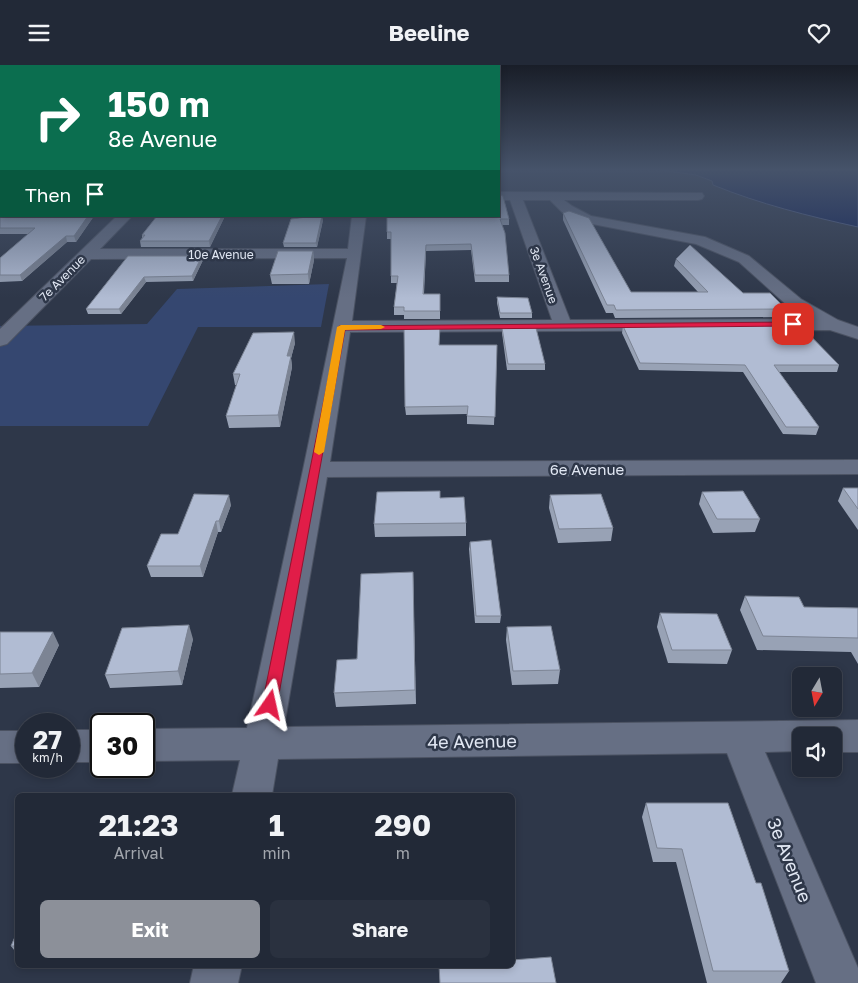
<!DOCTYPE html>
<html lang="en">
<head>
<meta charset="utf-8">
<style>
  body { margin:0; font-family:"Golos Text",sans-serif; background:#2a313f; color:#f1f3f6; height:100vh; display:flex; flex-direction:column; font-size:19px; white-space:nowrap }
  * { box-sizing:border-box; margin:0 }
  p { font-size:16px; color:#a2a6ad }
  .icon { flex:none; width:28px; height:28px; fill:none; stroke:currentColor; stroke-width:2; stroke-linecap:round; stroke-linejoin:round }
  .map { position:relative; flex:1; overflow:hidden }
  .side { position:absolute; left:15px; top:728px; width:500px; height:175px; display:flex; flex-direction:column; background:#222937; border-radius:8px; box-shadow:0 2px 8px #0003,0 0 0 1px #3f4552 }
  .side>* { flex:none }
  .guide { position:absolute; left:0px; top:0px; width:500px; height:152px; box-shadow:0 2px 8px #0003,0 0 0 1px #3f4552; background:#0b6e4f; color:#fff; overflow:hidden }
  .needle { width:32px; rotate:190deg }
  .fabs { position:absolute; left:792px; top:602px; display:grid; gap:10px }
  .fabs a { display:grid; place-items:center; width:50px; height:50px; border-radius:8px; background:#222937; box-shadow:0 2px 8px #0003,0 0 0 1px #3f4552; font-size:25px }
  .speed { position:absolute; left:15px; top:648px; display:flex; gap:10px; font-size:25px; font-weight:700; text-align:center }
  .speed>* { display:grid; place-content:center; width:65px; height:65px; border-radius:50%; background:#222937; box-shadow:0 2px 8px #0003,0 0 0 1px #3f4552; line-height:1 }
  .speed small { font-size:12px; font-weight:400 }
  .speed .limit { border:2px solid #111; border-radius:8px; background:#fff; color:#111 }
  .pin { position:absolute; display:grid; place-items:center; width:42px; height:42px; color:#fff; margin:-21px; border-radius:10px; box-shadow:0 2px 8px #0006 }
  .me { position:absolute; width:55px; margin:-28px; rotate:11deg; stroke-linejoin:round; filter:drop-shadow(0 0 4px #0008) }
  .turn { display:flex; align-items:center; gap:18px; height:105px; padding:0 25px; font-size:22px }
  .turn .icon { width:65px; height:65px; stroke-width:2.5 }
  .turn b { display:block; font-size:35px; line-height:42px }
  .then { display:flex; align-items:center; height:48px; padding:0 25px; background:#0003; gap:10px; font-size:19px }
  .eta { display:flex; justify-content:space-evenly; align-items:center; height:85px; text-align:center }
  .eta b { font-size:30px; font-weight:700; line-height:35px }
  .action { display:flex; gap:10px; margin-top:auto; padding:10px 25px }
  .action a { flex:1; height:58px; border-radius:8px; background:#8c9099; color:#fff; font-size:20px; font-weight:700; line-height:58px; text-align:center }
  .action a+a { background:#2a313f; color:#f1f3f6 }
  header { display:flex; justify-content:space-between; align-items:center; height:65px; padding:0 25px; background:#222937; font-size:22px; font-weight:700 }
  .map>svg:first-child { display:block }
  .green { fill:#354770 }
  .water { fill:#0e2057; stroke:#4d5c86 }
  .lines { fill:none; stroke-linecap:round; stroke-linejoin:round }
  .street-casing { stroke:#4b5262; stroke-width:2 }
  .street { fill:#666f84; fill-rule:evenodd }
  .wall { fill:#98a2b5 }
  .shaded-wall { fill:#7c8494 }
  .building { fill:#b1bcd3; stroke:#7c8494 }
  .route { fill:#e11d48; stroke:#92132f }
  .slow { fill:#f59e0b }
  .labels { text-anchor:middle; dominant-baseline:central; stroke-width:5; stroke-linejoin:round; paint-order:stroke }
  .far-street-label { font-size:12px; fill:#e1e7f3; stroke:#2e3749 }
  .street-label { font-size:15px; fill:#e1e7f3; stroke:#2e3749 }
  .near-street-label { font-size:18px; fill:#e1e7f3; stroke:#2e3749 }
</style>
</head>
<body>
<header><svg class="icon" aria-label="menu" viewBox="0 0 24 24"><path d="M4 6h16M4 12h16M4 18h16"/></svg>Beeline<svg class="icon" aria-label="heart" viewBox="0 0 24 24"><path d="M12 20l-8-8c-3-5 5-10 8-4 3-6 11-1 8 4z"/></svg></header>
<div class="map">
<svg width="858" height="918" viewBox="0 0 858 918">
  <rect width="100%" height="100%" fill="#2e3749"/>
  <!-- green -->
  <polygon class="green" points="329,219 321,262 198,262 148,361 0,361 0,261 147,259 177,224"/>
  <!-- water -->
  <path class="water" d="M660 105H858V162C808 151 760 139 713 120L712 116 696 110Z"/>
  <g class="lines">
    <defs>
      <g id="street">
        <path d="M499 127 702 128 704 131 702 134 698 135H564L572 141 591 151 705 172 749 191 801 234 838 255 858 262V274L830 265 350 267 330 397 858 395V409L327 412 284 662 858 655V687H834V671H801V686L765 687 858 903V918H816L727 688 278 694 272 730H232L240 695 144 696V664L247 663 303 405 347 193 91 194 7 279 0 281V264L117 151H132L100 184H348L352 151H366L352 256 552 255 510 135H499ZM523 135H550L562 147 582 157 696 179 739 197 789 242 810 254 570 255Z"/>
        <rect x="69" y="665" width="32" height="32"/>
        <rect x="0" y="666" width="26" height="32"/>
        <polygon points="194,900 242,900 238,918 190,918"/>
      </g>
    </defs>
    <!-- street casing -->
    <use href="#street" class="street-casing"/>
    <!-- street -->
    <use href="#street" class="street"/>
  </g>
  <!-- wall -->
  <g class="wall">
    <polygon points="0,132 94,151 76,177 67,177 22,216 0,217 0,193 28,169 0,169 0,145 1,145"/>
    <polygon points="563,148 631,227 698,227 674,201 676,194 743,228 786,244 784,252 615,253 613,248 606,248 563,155"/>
    <polygon points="157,151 225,151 210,182 141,182 140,176 142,173 142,170"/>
    <polygon points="387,151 509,154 509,160 502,160 509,210 509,217 475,217 471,185 426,186 424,229 440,229 440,254 404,254 404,250 394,250 394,242 397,218 391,218 391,174 387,174"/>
    <polygon points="323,155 317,182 284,182 283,178"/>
    <polygon points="313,186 314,195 309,219 272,219 270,210"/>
    <polygon points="128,191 202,191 203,195 193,216 146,217 121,249 88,249 86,244"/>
    <polygon points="497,232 532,248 532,253 500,253 497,238"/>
    <polygon points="623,261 839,300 837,307 779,307 819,362 816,370 783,369 743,307 639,305 622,268"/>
    <polygon points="502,263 545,299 545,305 507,305 502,268"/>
    <polygon points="295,278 291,293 292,302 280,362 229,363 226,351 237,320 235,320 233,309"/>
    <polygon points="440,280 497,280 494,360 467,359 467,349 406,350 405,342"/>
    <polygon points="843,423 858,423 858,465 838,436"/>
    <polygon points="702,427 760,454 755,467 713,468 699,439"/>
    <polygon points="550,430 613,463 611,476 558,478 549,443"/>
    <polygon points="440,433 466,458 466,471 375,472 374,459"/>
    <polygon points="231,440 221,467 218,467 203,512 151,512 147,501 178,469"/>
    <polygon points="470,477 501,551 500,558 475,558 469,484"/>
    <polygon points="413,507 416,639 336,642 334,628"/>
    <polygon points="745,531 804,542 858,543 858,599 851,587 757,585 740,545"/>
    <polygon points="660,548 732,585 727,599 668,598 657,562"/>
    <polygon points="507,562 560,605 558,619 512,620 506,575"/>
    <polygon points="0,567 59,580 39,622 0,623"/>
    <polygon points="193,574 182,620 110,623 105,610"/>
    <polygon points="646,738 756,818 789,906 781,918 707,918 676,797 653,797 642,752"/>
    <polygon points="18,865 18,890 11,881"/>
  </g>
  <!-- shaded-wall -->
  <g class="shaded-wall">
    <polygon points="501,119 500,125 499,126 499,120"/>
    <polygon points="88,151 94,151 76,177 74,171"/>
    <polygon points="222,151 225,151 210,182 209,176"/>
    <polygon points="322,151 323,155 317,182 316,178"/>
    <polygon points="66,171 67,177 22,216 20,210"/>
    <polygon points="313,186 314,195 309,219 308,209"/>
    <polygon points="202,191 203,195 193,216 192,211"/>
    <polygon points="144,212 146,217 121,249 119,244"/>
    <polygon points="294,267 295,278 291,293 292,302 280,362 278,350 287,291"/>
    <polygon points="229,430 231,440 221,467 219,456"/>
    <polygon points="216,456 218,467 203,512 200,501"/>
    <polygon points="189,560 193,574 182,620 178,606"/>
    <polygon points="53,567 59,580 39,622 32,608"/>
  </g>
  <!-- building -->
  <g class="building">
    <polygon points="499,129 503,131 509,154 500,154 505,168 509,210 475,210 471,179 426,180 423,229 440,229 440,246 404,246 404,242 394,242 398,211 391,211 391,167 387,167 387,151 499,151"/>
    <polygon points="0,132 1,132 1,151 88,151 74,171 66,171 20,210 0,210 0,193 35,163 0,163 0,145 1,145"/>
    <polygon points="569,146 589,153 631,227 708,227 676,194 690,180 743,228 770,228 786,244 616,245 614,240 607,240 563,148"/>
    <polygon points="157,151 222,151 209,176 140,176 145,170 142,170"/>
    <polygon points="315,151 322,151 316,178 283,178 291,154"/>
    <polygon points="278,186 313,186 308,209 270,210"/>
    <polygon points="128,191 202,191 192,211 144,212 119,244 86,244"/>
    <polygon points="497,232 528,233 532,248 500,248"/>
    <polygon points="800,260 839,300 774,300 819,362 786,362 745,300 640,298 623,261"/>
    <polygon points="404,262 440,262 439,280 497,280 495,352 467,351 468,341 405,342"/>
    <polygon points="502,263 536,263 545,299 508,299"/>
    <polygon points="294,267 287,291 291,291 278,350 226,351 240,309 233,309 253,268"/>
    <polygon points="843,423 858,423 858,444"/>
    <polygon points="440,426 440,433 464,432 466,458 374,459 377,427"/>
    <polygon points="743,426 760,454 717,454 702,427"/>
    <polygon points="194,429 229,430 219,456 216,456 200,501 147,501 161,469 178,469"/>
    <polygon points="601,429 613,463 559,464 550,430"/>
    <polygon points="491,475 501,551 476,551 470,477"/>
    <polygon points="413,507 415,625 334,628 337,595 357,594 361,509"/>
    <polygon points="745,531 799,532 804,542 858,543 858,573 763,571"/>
    <polygon points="660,548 717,549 732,585 672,585"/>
    <polygon points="189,560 178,606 105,610 122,563"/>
    <polygon points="551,561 560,605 513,606 507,562"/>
    <polygon points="0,567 53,567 32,608 0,609"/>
    <polygon points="646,738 728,738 756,818 761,818 789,906 713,906 682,784 657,783"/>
    <polygon points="18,865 18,881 11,881"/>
    <polygon points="551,892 556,918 440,918 439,900 512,900 512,895"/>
  </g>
  <!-- sky -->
  <linearGradient id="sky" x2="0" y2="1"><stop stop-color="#191e28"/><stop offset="0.45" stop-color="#46536a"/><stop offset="1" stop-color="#46536a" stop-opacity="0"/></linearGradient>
  <rect width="858" height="233" fill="url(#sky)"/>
  <!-- route -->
  <polygon class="route" points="793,257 797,259 796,261 345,265 277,640 275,644 264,644 262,640 339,261"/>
  <!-- slow -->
  <polygon class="slow" points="341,260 381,260 385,262 381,264 345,265 324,387 319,390 314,387 337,262"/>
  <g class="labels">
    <!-- far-street labels -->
    <g class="far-street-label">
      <text x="221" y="189">10e Avenue</text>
      <text transform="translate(544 210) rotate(70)">3e Avenue</text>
      <text transform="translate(62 213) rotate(-45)">7e Avenue</text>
    </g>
    <!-- street labels -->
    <g class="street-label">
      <text x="587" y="404">6e Avenue</text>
    </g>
    <!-- near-street labels -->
    <g class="near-street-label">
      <text transform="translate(472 676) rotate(-1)">4e Avenue</text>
      <text transform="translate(790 795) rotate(68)">3e Avenue</text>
    </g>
  </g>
</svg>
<div class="fabs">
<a><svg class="needle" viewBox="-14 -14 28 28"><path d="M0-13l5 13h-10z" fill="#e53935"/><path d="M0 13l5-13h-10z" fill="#a2a6ad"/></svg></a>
<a><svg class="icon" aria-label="sound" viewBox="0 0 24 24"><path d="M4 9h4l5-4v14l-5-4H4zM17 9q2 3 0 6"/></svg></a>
</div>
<div class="speed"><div>27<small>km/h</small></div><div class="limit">30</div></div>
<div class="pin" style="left:793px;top:259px;background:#d93025"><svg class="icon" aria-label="arrive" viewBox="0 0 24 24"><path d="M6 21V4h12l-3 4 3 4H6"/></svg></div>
<svg class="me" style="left:270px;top:640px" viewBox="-20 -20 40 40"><path d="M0-17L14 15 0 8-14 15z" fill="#e11d48" stroke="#fff" stroke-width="4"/></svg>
<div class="guide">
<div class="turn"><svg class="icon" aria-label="right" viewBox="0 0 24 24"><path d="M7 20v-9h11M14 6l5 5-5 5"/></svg><div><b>150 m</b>8e Avenue</div></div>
<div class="then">Then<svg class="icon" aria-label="arrive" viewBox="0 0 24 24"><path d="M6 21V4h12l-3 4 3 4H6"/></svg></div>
</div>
<section class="side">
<div class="eta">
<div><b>21:23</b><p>Arrival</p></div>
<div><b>1</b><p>min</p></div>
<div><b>290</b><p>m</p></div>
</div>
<div class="action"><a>Exit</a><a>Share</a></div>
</section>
</div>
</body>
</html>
